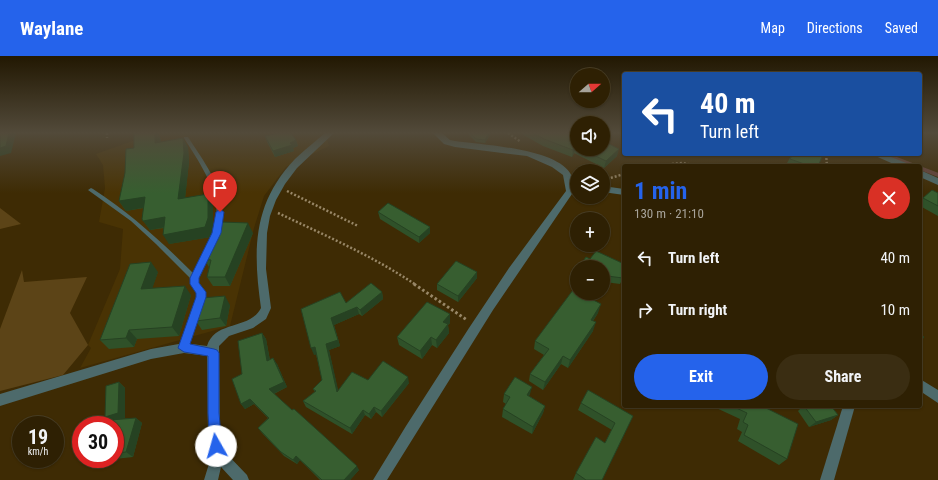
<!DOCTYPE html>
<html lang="en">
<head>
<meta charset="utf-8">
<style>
  body { margin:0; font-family:"Roboto Condensed",sans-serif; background:#3a2d12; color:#f1f3f6; height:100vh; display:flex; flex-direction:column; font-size:15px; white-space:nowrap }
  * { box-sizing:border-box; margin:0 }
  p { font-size:13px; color:#a7a39a }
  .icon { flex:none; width:22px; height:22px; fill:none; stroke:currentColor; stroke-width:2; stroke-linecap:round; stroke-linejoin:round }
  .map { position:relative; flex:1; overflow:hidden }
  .panel { position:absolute; left:622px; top:108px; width:300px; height:244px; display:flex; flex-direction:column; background:#2e2003; border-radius:4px; box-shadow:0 1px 3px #0004,0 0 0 1px #493e25 }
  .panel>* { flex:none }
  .top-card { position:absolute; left:622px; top:16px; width:300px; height:84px; border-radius:4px; box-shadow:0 1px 3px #0004,0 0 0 1px #493e25; background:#1a4fa0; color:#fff; overflow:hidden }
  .needle { width:26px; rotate:70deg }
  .fabs { position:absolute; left:570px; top:12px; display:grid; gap:8px }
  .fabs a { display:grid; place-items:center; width:40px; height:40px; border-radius:50%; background:#2e2003; box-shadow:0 1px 3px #0004,0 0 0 1px #493e25; font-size:20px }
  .speed { position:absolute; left:12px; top:360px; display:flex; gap:8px; font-size:20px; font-weight:700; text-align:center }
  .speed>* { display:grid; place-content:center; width:52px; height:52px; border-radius:50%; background:#2e2003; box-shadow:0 1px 3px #0004,0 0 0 1px #493e25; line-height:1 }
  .speed small { font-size:10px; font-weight:400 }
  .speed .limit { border:6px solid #d22; background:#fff; color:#111 }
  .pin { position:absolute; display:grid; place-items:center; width:34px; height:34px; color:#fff; margin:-41px -17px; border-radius:50% 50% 50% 0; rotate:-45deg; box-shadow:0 0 4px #0007 }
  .pin .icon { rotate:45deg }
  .me { position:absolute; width:44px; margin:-22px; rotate:353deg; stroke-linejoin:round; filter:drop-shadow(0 0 3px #0008) }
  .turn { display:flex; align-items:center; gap:14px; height:84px; padding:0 12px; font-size:18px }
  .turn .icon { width:52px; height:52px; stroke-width:2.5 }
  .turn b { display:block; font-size:28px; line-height:34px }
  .round { display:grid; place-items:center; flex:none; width:42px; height:42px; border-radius:21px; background:#3a2d12 }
  .head { display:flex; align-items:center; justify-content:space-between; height:68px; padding:0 12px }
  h1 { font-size:24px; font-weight:700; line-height:30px; color:#2563eb }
  .primary-button { display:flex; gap:8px; margin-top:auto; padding:8px 12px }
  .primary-button a { flex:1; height:46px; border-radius:24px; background:#2563eb; color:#fff; font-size:16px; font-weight:700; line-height:46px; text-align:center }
  .primary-button a+a { background:#3a2d12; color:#f1f3f6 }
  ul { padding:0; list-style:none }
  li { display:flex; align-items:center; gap:12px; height:52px; padding:0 12px }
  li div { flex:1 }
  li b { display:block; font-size:15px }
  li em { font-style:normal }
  header { display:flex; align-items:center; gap:24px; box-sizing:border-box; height:56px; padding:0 20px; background:#2563eb; color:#fff }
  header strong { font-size:19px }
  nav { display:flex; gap:22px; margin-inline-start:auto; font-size:14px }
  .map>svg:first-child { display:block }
  .built { fill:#493304 }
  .green { fill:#5c4417 }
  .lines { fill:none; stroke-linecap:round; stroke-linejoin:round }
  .stream { stroke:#69443e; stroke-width:4 }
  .path-far1 { stroke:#988767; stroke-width:2.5; stroke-dasharray:2 2; stroke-linecap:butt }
  .path { stroke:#988767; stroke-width:3; stroke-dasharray:2.5 2.5; stroke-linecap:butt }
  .lane { fill:#4d6a6b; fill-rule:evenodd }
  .street { fill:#4d6a6b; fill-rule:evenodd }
  .wall { fill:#2f5129 }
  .shaded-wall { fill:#264222 }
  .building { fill:#375e30; stroke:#264222 }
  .route { fill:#2563eb; stroke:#184099 }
</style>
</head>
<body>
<header>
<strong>Waylane</strong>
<nav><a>Map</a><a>Directions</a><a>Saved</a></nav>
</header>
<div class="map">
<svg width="938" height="424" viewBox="0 0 938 424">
  <rect width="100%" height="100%" fill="#3e2b04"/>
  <!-- built -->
  <polygon class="built" points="155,77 325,77 329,90 286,111 264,140 254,172 230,270 80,312 91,292 88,289 120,213 123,173 99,166 105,132 103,109 96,98"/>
  <!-- green -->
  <g class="green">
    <polygon points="0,152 21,168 0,173"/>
    <polygon points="22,214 24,226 87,221 70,257 88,289 63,319 0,335 0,273"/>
  </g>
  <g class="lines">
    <!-- stream -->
    <g class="stream">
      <polyline points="884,98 915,110"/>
      <polyline points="920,112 938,119"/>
    </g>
    <!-- path-far1 -->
    <g class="path-far1">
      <polyline points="107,77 107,82"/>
      <polyline points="508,77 521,86"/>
      <polyline points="826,98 827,110"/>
      <polyline points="652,110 682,107 699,110"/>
      <polyline points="607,123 624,118"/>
      <polyline points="287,135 358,170"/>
      <path d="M278 157C324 179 373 200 416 229"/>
    </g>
    <!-- path -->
    <polyline class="path" points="414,228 467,264"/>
    <!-- lane -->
    <path class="lane" d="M184 81H188C207 110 231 141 219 177 214 193 204 207 197 222V227L203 234 204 241 187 292 186 294 184 295 182 294 181 292 198 241C198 232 191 233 191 223L156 188 131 165 88 134 91 132 93 133C130 157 162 186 193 217 200 205 208 192 213 179 226 143 202 111 184 82Z"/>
    <!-- street -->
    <g class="street">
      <path d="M325 77H334L297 112 285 128 276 144 270 160 267 177 266 213 271 252 266 263 253 272 229 280 219 290 220 382 224 395 247 419 249 424H233L221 411 218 424H204L212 398 208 382 207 300 184 297 151 303 0 350V338L151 293 184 287 207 290C215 264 250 274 261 252 253 195 252 148 295 103 304 94 315 86 325 77Z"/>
      <path d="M433 77H442L450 84 455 85C483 89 554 92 570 117 573 121 573 130 574 135L493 254 387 424H373L406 370 469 272 509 212 566 135 563 119 552 111 527 100 455 91 444 88Z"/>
      <polygon points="871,98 883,98 909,108 910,110 898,110"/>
      <polygon points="920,114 938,122 938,129 920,121"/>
      <polygon points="603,130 624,133 624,139 603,136"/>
      <polygon points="920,323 938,334 938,347 920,335"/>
      <polygon points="843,350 855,350 834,424 820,424"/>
    </g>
  </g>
  <!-- wall -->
  <g class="wall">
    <polygon points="134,77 158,77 160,81 161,86 188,91 189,106 185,142 213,147 213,171 211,181 169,188 164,172 150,174 142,163 144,152 126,155 119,145 134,92"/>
    <polygon points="469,77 491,77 485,87 476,86 469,79"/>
    <polygon points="520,77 577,77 577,93 603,93 617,100 604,112 574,97 572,101 543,90"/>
    <polygon points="265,80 296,84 298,90 293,92 294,95 275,101 267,86"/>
    <polygon points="792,98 817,99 818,110 788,110 786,109"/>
    <polygon points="932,134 938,137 938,160 920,150 920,146"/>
    <polygon points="378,156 430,171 430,177 419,187 380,163"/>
    <polygon points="253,177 230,230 213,230 207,221 209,211 204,203"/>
    <polygon points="603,211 623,222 620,228 605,226 603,229"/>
    <polygon points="577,215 577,222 575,221"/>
    <polygon points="158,216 152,232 191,239 179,280 137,283 134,291 109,293 100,284"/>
    <polygon points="477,216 477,222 458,246 437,234 437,228"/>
    <polygon points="382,236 383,243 362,260 359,258 334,269 340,290 329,294 338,335 368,324 409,327 382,361 376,356 371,363 365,359 352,378 306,351 303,345 315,336 313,333 322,324 316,298 314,299 346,247"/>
    <polygon points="230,249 226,270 202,274 196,265"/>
    <polygon points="598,257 593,265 593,275 568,312 561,308 543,334 529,325 530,318 544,299 534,293 535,285"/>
    <polygon points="450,258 450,267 448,269 449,277 437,292 432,289 422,303 399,289 397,281"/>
    <polygon points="262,277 266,283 270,304 277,308 287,331 274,338 292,354 359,414 350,424 320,424 300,404 297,408 284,400 262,377 258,372 268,362 254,348 245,353 241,348 242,318"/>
    <polygon points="119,326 125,332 125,362 120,363 136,362 142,367 133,401 115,403 115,369 110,365"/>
    <polygon points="504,338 530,338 529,340 545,350 543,357 532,378 502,361 503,353 506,348 503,346"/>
    <polygon points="581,347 633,360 602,424 573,424 576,417 605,387 612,374 578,354"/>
    <polygon points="712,350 762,350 787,403 779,409 738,385 742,376 737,373 740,363"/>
    <polygon points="803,350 831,350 838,359 831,364 809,371 798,355"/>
  </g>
  <!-- shaded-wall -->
  <g class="shaded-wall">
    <polygon points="9,77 16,77 11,97 0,100 0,92"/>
    <polygon points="155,77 158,77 160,81 161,97 155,87"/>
    <polygon points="489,77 491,77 485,87 485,84"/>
    <polygon points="183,82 188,91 189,106 184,152 178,143"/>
    <polygon points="296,84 298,90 293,92 294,95 275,101 273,95"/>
    <polygon points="576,90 574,97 572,101 573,94"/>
    <polygon points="619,93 617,100 604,112 606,105"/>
    <polygon points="208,138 213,147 213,171 211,181 169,188 163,179"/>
    <polygon points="145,141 152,150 126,155 119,145"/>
    <polygon points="165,161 171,170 150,174 143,165"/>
    <polygon points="248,167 253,177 230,230 225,221"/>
    <polygon points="430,171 430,177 419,187 419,181"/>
    <polygon points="151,206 158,216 149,242 141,233"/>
    <polygon points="477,216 477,222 458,246 458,240"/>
    <polygon points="607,220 605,226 603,229 603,226"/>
    <polygon points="185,230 191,239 179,280 172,271"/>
    <polygon points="382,236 383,243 362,260 360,254"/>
    <polygon points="225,240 230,249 226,270 220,262"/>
    <polygon points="601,248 598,257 588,272 591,264"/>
    <polygon points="357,251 359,258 334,269 340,290 329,294 340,342 337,336 326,288 331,262"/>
    <polygon points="450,258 450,267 448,269 449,277 437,292 436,284 443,266"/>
    <polygon points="596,266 593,275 568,312 570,304"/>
    <polygon points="129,274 137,283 134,291 126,282"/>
    <polygon points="262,277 266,283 271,311 267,305"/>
    <polygon points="431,281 432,289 422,303 420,295"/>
    <polygon points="315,291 318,298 314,299 311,292"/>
    <polygon points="563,300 561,308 543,334 545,326"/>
    <polygon points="273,302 277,308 287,331 273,338 269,333"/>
    <polygon points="408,321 409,327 382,361 381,355"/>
    <polygon points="119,326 125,332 125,362 112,366 105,361"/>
    <polygon points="532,331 530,338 525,346 527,339"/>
    <polygon points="250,343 254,348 245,353 241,348"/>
    <polygon points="545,350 543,357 532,378 533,371"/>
    <polygon points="374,351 376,356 371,363 369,358"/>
    <polygon points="363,354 365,359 352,378 350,372"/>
    <polygon points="838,359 831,364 809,371 816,366"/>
    <polygon points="136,362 142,367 133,401 126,396"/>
    <polygon points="296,400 300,404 297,408 293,404"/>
    <polygon points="357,410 359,414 350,424 344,424"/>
  </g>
  <!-- building -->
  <g class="building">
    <polygon points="0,77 9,77 6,90 0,92"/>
    <polygon points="134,77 155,77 155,87 183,82 184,97 178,143 208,138 208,162 205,171 163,179 165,161 143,165 142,163 145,141 119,145 125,117 126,93 134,92"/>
    <polygon points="279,77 291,77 296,84 290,87 292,89 273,95 265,80"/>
    <polygon points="470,77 489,77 485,84 476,83"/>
    <polygon points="533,77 577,77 577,91 576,90 573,94 544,83"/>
    <polygon points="605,86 619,93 606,105 581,93 603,93 603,89"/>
    <polygon points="793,98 817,98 817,99 822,101 818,110 810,110 790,103"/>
    <polygon points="932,134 938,137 938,150 923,142"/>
    <polygon points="388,147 430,171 419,181 378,156"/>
    <polygon points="222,166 248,167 225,221 207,221 211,204 204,203"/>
    <polygon points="596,195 622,207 623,222 607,220 603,226 603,211 579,211 586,201 590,203"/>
    <polygon points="456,205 477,216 458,240 437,228"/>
    <polygon points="151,206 141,233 185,230 172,271 129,274 126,282 100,284 130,208"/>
    <polygon points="371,227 382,236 360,254 357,251 331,262 338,284 326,288 337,336 352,316 368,324 383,305 408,321 381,355 374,351 369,358 363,354 350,372 303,345 316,335 313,333 322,324 315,291 311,292 301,253 340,236 346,247"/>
    <polygon points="573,234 577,236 577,237 580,237 601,248 591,264 596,266 570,304 563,300 545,326 530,318 549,293 535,285"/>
    <polygon points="225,240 220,262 196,265 202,242"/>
    <polygon points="427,246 450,258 443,266 448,268 436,284 431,281 420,295 397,281"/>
    <polygon points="262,277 267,305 273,302 284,326 269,333 292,354 294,353 357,410 344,424 322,424 296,400 293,404 281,396 258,372 269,362 250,343 241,348 232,323 242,318 238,285"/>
    <polygon points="920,278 924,281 920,286"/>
    <polygon points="515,321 532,331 527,339 545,350 533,371 503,353 510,341 504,338"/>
    <polygon points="119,326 118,357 105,361 106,330"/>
    <polygon points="588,334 633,360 602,424 586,424 576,417 596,381 605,387 615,367 581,347"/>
    <polygon points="732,350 762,350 798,368 787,403 744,379 748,369 743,366 747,357"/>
    <polygon points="804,350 831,350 838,359 816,366"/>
    <polygon points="136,362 126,396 115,397 115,369 109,369 110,364"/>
  </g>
  <!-- sky -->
  <linearGradient id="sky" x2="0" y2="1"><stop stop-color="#221802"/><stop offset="0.56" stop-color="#524a3a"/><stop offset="1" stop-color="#524a3a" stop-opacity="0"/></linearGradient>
  <rect width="938" height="137" fill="url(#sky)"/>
  <!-- route -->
  <polygon class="route" points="220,153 224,156 221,177 199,222 199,227 206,236 206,241 190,288 214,293 217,294 219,297 219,357 222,390 220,394 216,396 212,394 210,390 208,357 208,300 184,296 178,292 196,241 196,237 190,228 190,222 212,177 216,156"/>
</svg>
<div class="fabs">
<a><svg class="needle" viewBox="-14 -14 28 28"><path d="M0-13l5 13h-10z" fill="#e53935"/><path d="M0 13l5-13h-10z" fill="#a7a39a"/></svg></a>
<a><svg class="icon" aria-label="sound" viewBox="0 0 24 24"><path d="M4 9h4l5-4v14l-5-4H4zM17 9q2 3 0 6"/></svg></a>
<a><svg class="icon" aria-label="layers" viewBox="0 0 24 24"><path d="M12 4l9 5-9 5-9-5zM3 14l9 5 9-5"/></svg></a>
<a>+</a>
<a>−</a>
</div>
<div class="speed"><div>19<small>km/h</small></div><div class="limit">30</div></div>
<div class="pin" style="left:220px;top:156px;background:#d93025"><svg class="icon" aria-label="arrive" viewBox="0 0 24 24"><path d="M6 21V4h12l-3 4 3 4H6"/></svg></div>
<svg class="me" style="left:216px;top:390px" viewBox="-20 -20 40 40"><circle r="19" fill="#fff"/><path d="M0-13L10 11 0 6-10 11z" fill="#2563eb"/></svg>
<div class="top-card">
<div class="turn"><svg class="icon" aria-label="left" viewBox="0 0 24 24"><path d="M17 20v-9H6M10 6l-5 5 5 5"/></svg><div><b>40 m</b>Turn left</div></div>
</div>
<section class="panel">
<div class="head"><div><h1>1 min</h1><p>130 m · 21:10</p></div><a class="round" style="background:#d93025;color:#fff"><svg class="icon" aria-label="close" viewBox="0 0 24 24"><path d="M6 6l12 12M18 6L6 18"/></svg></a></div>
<ul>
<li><svg class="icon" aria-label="left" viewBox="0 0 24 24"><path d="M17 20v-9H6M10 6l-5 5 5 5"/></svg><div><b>Turn left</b></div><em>40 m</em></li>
<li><svg class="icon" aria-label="right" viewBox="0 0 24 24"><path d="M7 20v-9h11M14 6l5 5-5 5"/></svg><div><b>Turn right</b></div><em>10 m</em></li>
</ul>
<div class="primary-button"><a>Exit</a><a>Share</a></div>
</section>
</div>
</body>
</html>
